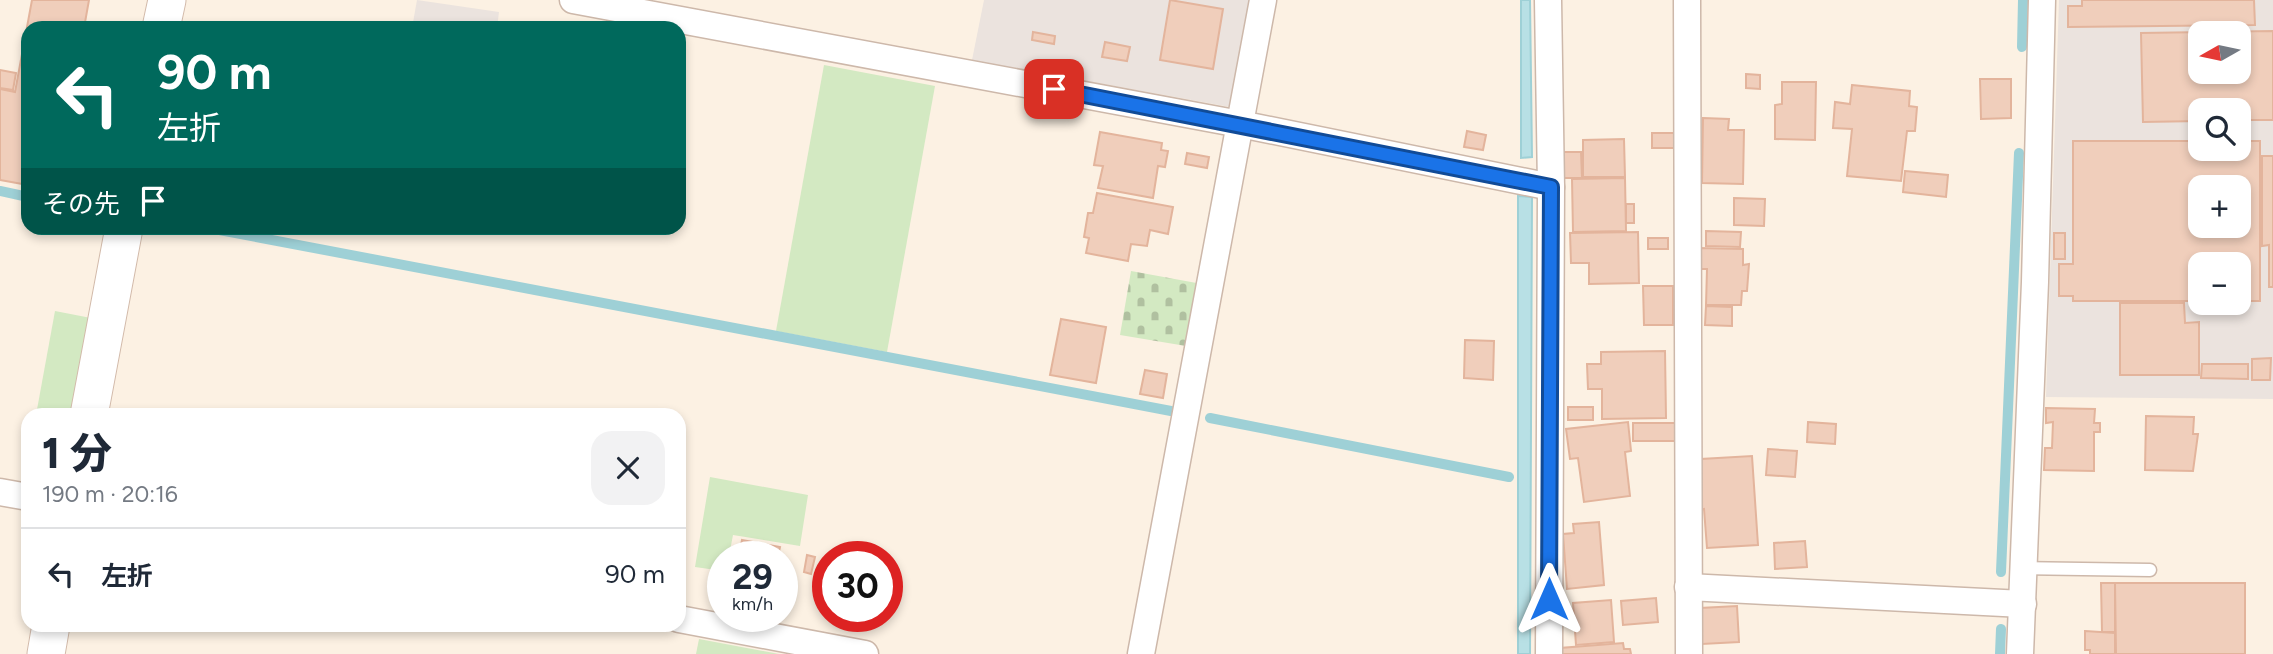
<!DOCTYPE html>
<html lang="ja">
<head>
<meta charset="utf-8">
<style>
  body { margin:0; font-family:Figtree,"Noto Sans JP",sans-serif; background:#f2f2f3; color:#1f2937; height:100vh; display:flex; flex-direction:column; font-size:26px; white-space:nowrap }
  * { box-sizing:border-box; margin:0 }
  p { font-size:23px; color:#747a83 }
  .icon { flex:none; width:38px; height:38px; fill:none; stroke:currentColor; stroke-width:2; stroke-linecap:round; stroke-linejoin:round }
  .map { position:relative; flex:1; overflow:hidden }
  .details { position:absolute; left:21px; top:408px; width:665px; height:224px; display:flex; flex-direction:column; background:#fff; border-radius:21px; box-shadow:0 4px 10px #0003 }
  .details>* { flex:none }
  .guide { position:absolute; left:21px; top:21px; width:665px; height:214px; border-radius:21px; box-shadow:0 4px 10px #0003; background:#00695c; color:#fff; overflow:hidden }
  .needle { width:46px; rotate:261deg }
  .tools { position:absolute; left:2188px; top:21px; display:grid; gap:14px }
  .tools a { display:grid; place-items:center; width:63px; height:63px; border-radius:14px; background:#fff; box-shadow:0 4px 10px #0003; font-size:35px }
  .speed { position:absolute; left:707px; top:541px; display:flex; gap:14px; font-size:35px; font-weight:700; text-align:center }
  .speed>* { display:grid; place-content:center; width:91px; height:91px; border-radius:50%; background:#fff; box-shadow:0 4px 10px #0003; line-height:1 }
  .speed small { font-size:18px; font-weight:400 }
  .speed .limit { border:10px solid #d22; background:#fff; color:#111 }
  .pin { position:absolute; display:grid; place-items:center; width:60px; height:60px; color:#fff; margin:-30px; border-radius:14px; box-shadow:0 4px 10px #0006 }
  .me { position:absolute; width:77px; margin:-38px; rotate:0deg; stroke-linejoin:round; filter:drop-shadow(0 0 5px #0008) }
  .turn { display:flex; align-items:center; gap:24px; height:147px; padding:0 21px; font-size:32px }
  .turn .icon { width:91px; height:91px; stroke-width:2.5 }
  .turn b { display:block; font-size:49px; line-height:60px }
  .then { display:flex; align-items:center; height:66px; padding:0 21px; background:#0003; gap:14px; font-size:26px }
  .round { display:grid; place-items:center; flex:none; width:74px; height:74px; border-radius:21px; background:#f2f2f3 }
  .summary { display:flex; align-items:center; justify-content:space-between; height:119px; padding:0 21px }
  h1 { font-size:42px; font-weight:800; line-height:52px }
  ul { padding:0; list-style:none }
  li { display:flex; align-items:center; gap:21px; height:91px; padding:0 21px; border-top:2px solid #e0e1e3 }
  li div { flex:1 }
  li b { display:block; font-size:26px }
  li em { font-style:normal }
  .map>svg:first-child { display:block }
  .industrial { fill:#ebe3de; fill-rule:evenodd }
  .green { fill:#d3e9c2 }
  .cemetery { fill:url(#cemetery-stones) }
  .water { fill:#b8e0e5; stroke:#9ed0d6; stroke-width:2 }
  .lines { fill:none; stroke-linecap:round; stroke-linejoin:round }
  .stream { stroke:#9ed0d6; stroke-width:10 }
  .building { fill:#f0cebb; stroke:#e3b49c; stroke-width:2; fill-rule:evenodd }
  .lane-casing { stroke:#cdb8aa; stroke-width:15 }
  .street-casing { stroke:#cdb8aa; stroke-width:29 }
  .secondary-casing { stroke:#d2baaa; stroke-width:39 }
  .lane { stroke:#fff; stroke-width:12 }
  .street { stroke:#fff; stroke-width:26 }
  .secondary { stroke:#fff; stroke-width:37 }
  .route-casing { stroke:#114b97; stroke-width:18 }
  .route { stroke:#1a73e8; stroke-width:12 }
</style>
</head>
<body>
<div class="map">
<svg width="2273" height="654" viewBox="0 0 2273 654">
  <defs>
    <pattern id="cemetery-stones" width="16" height="16" patternUnits="userSpaceOnUse" patternTransform="scale(1.75)"><rect width="16" height="16" fill="#d3e9c2"/><path d="M2 7V4a2 2 0 0 1 4 0v3zM10 15v-3a2 2 0 0 1 4 0v3z" fill="#b0c0a0"/></pattern>
  </defs>
  <rect width="100%" height="100%" fill="#fcf1e3"/>
  <!-- industrial -->
  <g class="industrial">
    <polygon points="417,0 499,12 497,28 412,28"/>
    <polygon points="984,0 1249,0 1230,107 972,60"/>
    <path d="M2059 0H2273V399L2046 397ZM2200 33H2238V72H2200ZM2200 110H2238V149H2200ZM2200 187H2238V226H2200ZM2200 264H2238V303H2200Z"/>
  </g>
  <!-- green -->
  <g class="green">
    <polygon points="824,65 935,86 887,352 776,331"/>
    <polygon points="55,311 91,318 72,415 36,415"/>
    <polygon points="710,477 808,495 800,546 733,535 729,556 723,556 723,571 695,567"/>
    <polygon points="699,639 779,654 696,654"/>
  </g>
  <!-- cemetery -->
  <polygon class="cemetery" points="1131,271 1202,284 1192,347 1120,335"/>
  <!-- water -->
  <g class="water">
    <polygon points="1521,0 1530,0 1532,157 1521,158"/>
    <polygon points="1518,196 1532,197 1530,654 1518,654"/>
  </g>
  <g class="lines">
    <!-- stream -->
    <g class="stream">
      <polyline points="2022,47 2023,0"/>
      <polyline points="0,191 28,197"/>
      <polyline points="209,228 1171,411"/>
      <polyline points="1210,418 1509,477"/>
      <polyline points="2001,572 2019,153"/>
      <polyline points="2000,654 2001,629"/>
    </g>
  </g>
  <!-- building -->
  <g class="building">
    <polygon points="32,0 89,0 84,28 28,28 28,185 0,180 0,89 15,92"/>
    <polygon points="1170,0 1223,9 1213,69 1160,60"/>
    <polygon points="2082,0 2254,0 2255,25 2068,27 2068,6 2082,6"/>
    <path d="M2273 31V120H2238V110H2200V121L2143 122 2141 33ZM2200 33H2238V72H2200Z"/>
    <polygon points="1033,32 1055,36 1054,44 1032,40"/>
    <polygon points="1105,42 1130,47 1127,61 1102,57"/>
    <polygon points="0,70 16,73 13,90 0,88"/>
    <polygon points="1746,74 1760,75 1760,89 1746,88"/>
    <polygon points="1980,79 2011,79 2011,118 1981,119"/>
    <polygon points="1782,82 1816,82 1815,140 1775,139 1775,105 1782,104"/>
    <polygon points="1852,85 1910,91 1909,106 1917,107 1915,131 1907,131 1901,181 1847,176 1852,129 1833,128 1835,102 1850,104"/>
    <polygon points="1703,118 1729,119 1728,130 1744,130 1743,184 1702,183"/>
    <polygon points="1467,131 1486,135 1483,150 1464,147"/>
    <polygon points="1100,132 1162,143 1161,150 1168,151 1165,167 1158,166 1153,198 1098,188 1103,166 1094,165"/>
    <rect x="1652" y="133" width="23" height="15"/>
    <polygon points="1624,139 1625,177 1583,177 1583,140"/>
    <path d="M2073 141H2200V149H2238V141H2260V301H2238V264H2200V301H2073V296H2059V264H2073ZM2200 187H2238V226H2200Z"/>
    <polygon points="1563,152 1581,152 1582,178 1564,178"/>
    <polygon points="1187,153 1209,157 1207,168 1185,164"/>
    <polygon points="2262,156 2273,156 2273,287 2269,287 2269,245 2262,246"/>
    <polygon points="1905,171 1948,175 1946,197 1903,192"/>
    <polygon points="1625,178 1626,231 1573,232 1572,179"/>
    <polygon points="1097,193 1173,207 1168,234 1150,230 1147,246 1131,244 1128,261 1086,253 1089,238 1084,237 1088,213 1093,213"/>
    <polygon points="1734,198 1765,199 1764,226 1734,225"/>
    <rect x="1626" y="204" width="8" height="19"/>
    <polygon points="1706,231 1741,232 1740,247 1706,246"/>
    <polygon points="1638,232 1639,283 1589,284 1589,263 1571,263 1570,233"/>
    <rect x="2054" y="233" width="11" height="26"/>
    <rect x="1648" y="238" width="20" height="11"/>
    <polygon points="1698,248 1743,249 1743,265 1749,264 1747,291 1742,291 1741,305 1706,305 1707,269 1697,269"/>
    <polygon points="1643,286 1673,286 1673,325 1644,325"/>
    <polygon points="2120,303 2184,303 2185,323 2199,322 2199,375 2120,375"/>
    <polygon points="1706,306 1732,307 1732,326 1705,325"/>
    <polygon points="1061,319 1106,327 1096,383 1050,375"/>
    <polygon points="1465,340 1494,341 1493,380 1464,378"/>
    <polygon points="1665,351 1666,418 1602,419 1602,389 1588,389 1587,364 1601,364 1601,352"/>
    <polygon points="2271,358 2270,380 2252,380 2252,359"/>
    <polygon points="2202,364 2248,364 2248,379 2201,378"/>
    <polygon points="1145,370 1167,374 1163,398 1140,394"/>
    <rect x="1568" y="407" width="25" height="13"/>
    <polygon points="2046,408 2095,409 2094,423 2100,423 2100,432 2094,432 2094,471 2044,470 2045,448 2052,448 2053,422 2046,423"/>
    <polygon points="2146,416 2194,417 2193,434 2198,434 2193,471 2145,470"/>
    <polygon points="1628,422 1631,451 1625,452 1630,496 1584,502 1578,458 1570,459 1566,429"/>
    <polygon points="1808,422 1836,424 1835,444 1807,442"/>
    <rect x="1633" y="423" width="42" height="18"/>
    <polygon points="1768,449 1797,451 1795,477 1766,475"/>
    <polygon points="1752,456 1758,545 1707,548 1704,509 1699,510 1697,479 1702,479 1701,459"/>
    <polygon points="1599,522 1604,585 1567,589 1563,534 1574,533 1573,524"/>
    <polygon points="742,540 780,547 778,556 732,556 732,553 739,555"/>
    <polygon points="1805,541 1807,567 1775,569 1774,543"/>
    <polygon points="807,555 815,557 811,574 804,572"/>
    <polygon points="2101,583 2115,583 2115,632 2102,632"/>
    <polygon points="2115,583 2245,583 2245,654 2116,654"/>
    <polygon points="1656,598 1658,622 1623,625 1621,601"/>
    <polygon points="1611,600 1614,642 1576,645 1573,603"/>
    <polygon points="1737,606 1739,642 1702,644 1700,608"/>
    <polygon points="2085,631 2115,633 2115,654 2090,654 2090,650 2085,650"/>
    <polygon points="1623,643 1624,649 1630,649 1631,654 1561,654 1560,648"/>
  </g>
  <g class="lines">
    <defs>
      <polyline id="lane" points="2024,568 2150,570"/>
      <g id="street">
        <polyline points="573,0 1240,124 1551,187"/>
        <polyline points="1548,0 1551,187 1549,654"/>
        <polyline points="1687,0 1689,654"/>
        <polyline points="0,492 28,497"/>
        <polyline points="1688,587 2023,604"/>
        <polyline points="679,619 865,654"/>
        <polyline points="1141,654 1263,0"/>
        <polyline points="2020,654 2035,282 2042,0"/>
      </g>
      <g id="secondary">
        <polyline points="161,28 167,0"/>
        <polyline points="89,415 124,228"/>
        <polyline points="46,654 51,625"/>
      </g>
    </defs>
    <!-- lane casing -->
    <use href="#lane" class="lane-casing"/>
    <!-- street casing -->
    <use href="#street" class="street-casing"/>
    <!-- secondary casing -->
    <use href="#secondary" class="secondary-casing"/>
    <!-- lane -->
    <use href="#lane" class="lane"/>
    <!-- street -->
    <use href="#street" class="street"/>
    <!-- secondary -->
    <use href="#secondary" class="secondary"/>
  </g>
  <g class="lines">
    <defs>
      <polyline id="route" points="1054,89 1551,187 1549,599"/>
    </defs>
    <!-- route casing -->
    <use href="#route" class="route-casing"/>
    <!-- route -->
    <use href="#route" class="route"/>
  </g>
</svg>
<div class="tools">
<a><svg class="needle" viewBox="-14 -14 28 28"><path d="M0-13l5 13h-10z" fill="#e53935"/><path d="M0 13l5-13h-10z" fill="#747a83"/></svg></a>
<a><svg class="icon" aria-label="search" viewBox="0 0 24 24"><circle cx="10" cy="10" r="6"/><path d="M15 15l6 6"/></svg></a>
<a>+</a>
<a>−</a>
</div>
<div class="speed"><div>29<small>km/h</small></div><div class="limit">30</div></div>
<div class="pin" style="left:1054px;top:89px;background:#d93025"><svg class="icon" aria-label="arrive" viewBox="0 0 24 24"><path d="M6 21V4h12l-3 4 3 4H6"/></svg></div>
<svg class="me" style="left:1549px;top:599px" viewBox="-20 -20 40 40"><path d="M0-17L14 15 0 8-14 15z" fill="#1a73e8" stroke="#fff" stroke-width="4"/></svg>
<div class="guide">
<div class="turn"><svg class="icon" aria-label="left" viewBox="0 0 24 24"><path d="M17 20v-9H6M10 6l-5 5 5 5"/></svg><div><b>90 m</b>左折</div></div>
<div class="then">その先<svg class="icon" aria-label="arrive" viewBox="0 0 24 24"><path d="M6 21V4h12l-3 4 3 4H6"/></svg></div>
</div>
<section class="details">
<div class="summary"><div><h1>1 分</h1><p>190 m · 20:16</p></div><a class="round"><svg class="icon" aria-label="close" viewBox="0 0 24 24"><path d="M6 6l12 12M18 6L6 18"/></svg></a></div>
<ul>
<li><svg class="icon" aria-label="left" viewBox="0 0 24 24"><path d="M17 20v-9H6M10 6l-5 5 5 5"/></svg><div><b>左折</b></div><em>90 m</em></li>
</ul>
</section>
</div>
</body>
</html>
